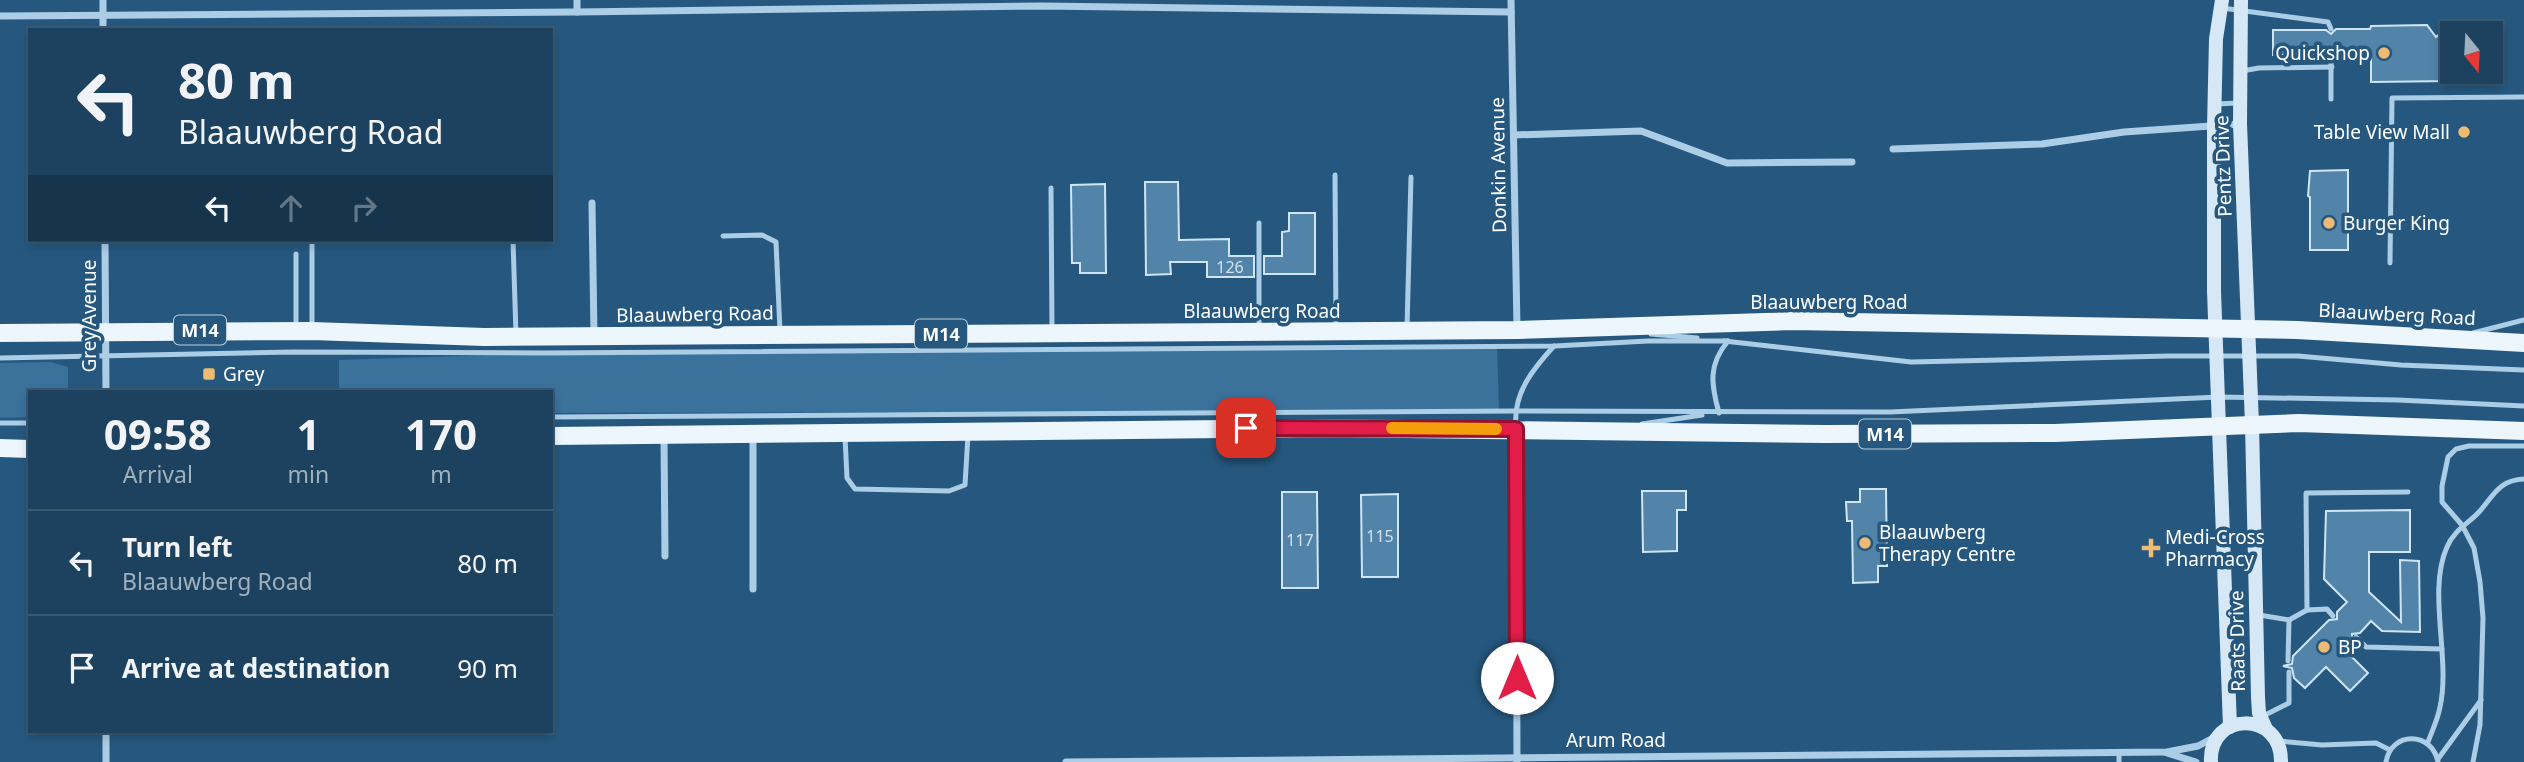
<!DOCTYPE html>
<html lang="en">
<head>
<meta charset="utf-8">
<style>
  body { margin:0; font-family:"Noto Sans",sans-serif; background:#294d68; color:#f1f3f6; height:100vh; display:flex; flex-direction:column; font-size:26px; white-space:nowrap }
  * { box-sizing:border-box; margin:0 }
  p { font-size:23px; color:#a0b0bd }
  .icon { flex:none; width:38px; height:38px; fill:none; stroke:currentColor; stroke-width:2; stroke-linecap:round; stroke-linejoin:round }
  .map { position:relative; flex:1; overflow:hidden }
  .panel { position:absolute; left:28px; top:390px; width:525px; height:343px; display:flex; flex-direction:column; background:#1c425f; border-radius:0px; box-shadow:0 4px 10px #0003,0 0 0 2px #3a5b74 }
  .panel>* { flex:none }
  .guide { position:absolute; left:28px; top:28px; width:525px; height:214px; border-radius:0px; box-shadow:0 4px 10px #0003,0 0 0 2px #3a5b74; background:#1c425f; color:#f1f3f6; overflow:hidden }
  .needle { width:46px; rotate:162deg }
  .fabs { position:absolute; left:2440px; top:21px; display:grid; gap:14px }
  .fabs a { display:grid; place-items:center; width:63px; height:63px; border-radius:0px; background:#1c425f; box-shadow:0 4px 10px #0003,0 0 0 2px #3a5b74; font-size:35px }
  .pin { position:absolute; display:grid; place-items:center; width:60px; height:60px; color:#fff; margin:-30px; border-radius:14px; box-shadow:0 4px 10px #0006 }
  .me { position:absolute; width:77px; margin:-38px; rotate:0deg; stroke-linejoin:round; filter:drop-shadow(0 0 5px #0008) }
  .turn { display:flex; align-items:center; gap:24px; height:147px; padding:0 35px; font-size:32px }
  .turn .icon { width:91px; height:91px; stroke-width:2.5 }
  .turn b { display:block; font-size:49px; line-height:60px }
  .lanes { display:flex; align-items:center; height:66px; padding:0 35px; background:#0003; justify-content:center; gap:35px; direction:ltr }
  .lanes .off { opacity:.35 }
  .eta { display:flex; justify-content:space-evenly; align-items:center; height:119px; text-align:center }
  .eta b { font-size:42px; font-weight:700; line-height:49px }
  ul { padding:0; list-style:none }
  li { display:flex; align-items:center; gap:21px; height:105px; padding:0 35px; border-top:2px solid #3a5b74 }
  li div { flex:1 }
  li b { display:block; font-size:26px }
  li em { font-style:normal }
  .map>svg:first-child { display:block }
  .green { fill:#3a729c }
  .building { fill:#5284aa; stroke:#cfe5f5; stroke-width:2 }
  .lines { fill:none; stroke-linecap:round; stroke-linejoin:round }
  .lane { stroke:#accde6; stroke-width:5 }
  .street { stroke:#accde6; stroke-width:7 }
  .secondary { stroke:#d6e7f5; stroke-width:14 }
  .primary { stroke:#edf5fd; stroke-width:18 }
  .route-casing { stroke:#92132f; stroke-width:18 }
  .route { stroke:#e11d48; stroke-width:12 }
  .slow { stroke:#f59e0b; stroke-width:12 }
  .poi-dot { fill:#efba71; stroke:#26587f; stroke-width:2.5 }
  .labels { text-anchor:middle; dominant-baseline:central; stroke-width:7; stroke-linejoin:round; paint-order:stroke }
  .number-label { font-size:16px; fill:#d4e0ea }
  .shield { fill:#26587f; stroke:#becdd9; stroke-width:2 }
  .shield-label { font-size:18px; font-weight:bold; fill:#fff }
  .poi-label { font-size:19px; fill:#fff; stroke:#26587f; text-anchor:start }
  .street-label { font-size:19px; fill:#fff; stroke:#26587f }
</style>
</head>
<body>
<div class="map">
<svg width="2524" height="762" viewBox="0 0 2524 762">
  <rect width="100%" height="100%" fill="#26587f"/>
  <!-- green -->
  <g class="green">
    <polygon points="1497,346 1499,411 551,413 551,392 339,392 339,360 545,353"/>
    <polygon points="50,362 68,367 68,392 30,392 30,417 0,418 0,363"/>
  </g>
  <!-- building -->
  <g class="building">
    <polygon points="2452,23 2452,81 2371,82 2371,55 2336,55 2330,50 2326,55 2273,55 2273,30 2326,30 2331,34 2336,29 2370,29 2371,26 2427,25 2436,37"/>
    <polygon points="2348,170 2348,250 2310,250 2310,197 2308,196 2310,171"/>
    <polygon points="1145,182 1178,182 1179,240 1229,239 1229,256 1254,256 1254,277 1207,277 1207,262 1170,262 1171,274 1146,275"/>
    <polygon points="1105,184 1106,273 1080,273 1080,263 1072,263 1071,185"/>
    <polygon points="1289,213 1315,213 1315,274 1264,274 1264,256 1282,256 1282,232 1289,231"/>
    <polygon points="1860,489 1886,489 1887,566 1878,566 1878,582 1853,583 1852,521 1847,521 1846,502 1860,502"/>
    <polygon points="1642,491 1686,491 1686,510 1677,510 1677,551 1643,552"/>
    <polygon points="1282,492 1317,492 1318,588 1282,588"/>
    <polygon points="1398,494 1398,577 1362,577 1361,495"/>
    <polygon points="2410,510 2410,552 2369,552 2369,592 2401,622 2400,560 2419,561 2420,632 2382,631 2371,621 2360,633 2352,634 2352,641 2344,649 2368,673 2350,691 2326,667 2305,688 2294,678 2292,668 2283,666 2292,664 2293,656 2329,620 2337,619 2337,612 2347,602 2324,579 2326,511"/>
  </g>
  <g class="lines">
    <!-- lane -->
    <g class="lane">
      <polyline points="2222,8 2328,22 2331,29"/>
      <polyline points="2242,71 2259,68 2332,67"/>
      <polyline points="2331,99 2331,55"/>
      <polyline points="2216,104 2238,103"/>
      <polyline points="1335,175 1336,329"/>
      <polyline points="1051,188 1052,332"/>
      <polyline points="723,236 762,235 776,242 780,331"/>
      <polyline points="312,240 312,328"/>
      <polyline points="513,240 516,335"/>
      <polyline points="296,254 296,328"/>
      <polyline points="2390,263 2392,98 2524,97"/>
      <polyline points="1259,328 1259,223"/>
      <polyline points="1407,328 1411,177"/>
      <polyline points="2473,333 2524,320"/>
      <polyline points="1651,334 1697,338"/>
      <polyline points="1724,341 1911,362 2168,356 2298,356 2401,365 2524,370"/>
      <polyline points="0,358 293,352 545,353 1555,346 1648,341 1728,341"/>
      <path d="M1719 413C1711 384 1708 365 1728 341"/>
      <polyline points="551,417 1514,411 1890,412 2219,397 2398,400 2524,406"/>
      <polyline points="0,423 30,423"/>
      <polyline points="1642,424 1702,415"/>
      <path d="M1516 426C1513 393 1533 369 1554 346"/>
      <polyline points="845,437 847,478 855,489 949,491 965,485 968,435"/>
      <polyline points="2307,610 2327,609 2333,616"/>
      <polyline points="2259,615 2289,620 2307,610 2306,493 2408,492"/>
      <polyline points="2356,637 2366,647 2442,649"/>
      <polyline points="2288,661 2289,620"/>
      <polyline points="2263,716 2289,703 2289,672"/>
      <polyline points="2279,741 2322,745 2376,743 2390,750"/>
      <path d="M2428 742C2432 731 2438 719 2440 707 2451 659 2427 591 2447 547 2454 530 2468 524 2479 512 2494 495 2499 480 2524 479"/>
      <polyline points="2438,759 2481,700"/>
      <polyline points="2119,762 2119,753"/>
      <path d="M2386 762C2391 731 2432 731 2438 762"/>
      <polyline points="2473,762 2480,725 2483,618 2480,582 2474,548 2462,525 2442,502 2442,486 2448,457 2456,449 2469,446 2524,446"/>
    </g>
    <!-- street -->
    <g class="street">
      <polyline points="103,0 103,30"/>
      <polyline points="577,0 577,12"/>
      <polyline points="1511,0 1517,328"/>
      <polyline points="0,16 577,12 1042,6 1511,12"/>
      <polyline points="1514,135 1641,131 1727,163 1852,162"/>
      <polyline points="1893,149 2042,144 2124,132 2240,124"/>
      <polyline points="592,203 594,336"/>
      <polyline points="105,240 106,392"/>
      <polyline points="1516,430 1517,762"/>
      <polyline points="753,436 753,589"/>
      <polyline points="664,437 665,556"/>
      <polyline points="106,732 106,762"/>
      <polyline points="2167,753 2196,762"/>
      <polyline points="1066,762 2167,752 2198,746 2215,737"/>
    </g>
    <!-- secondary -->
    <g class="secondary">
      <polyline points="2222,0 2216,39 2214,127 2214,291 2230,727"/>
      <polyline points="2241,0 2240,124 2252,424 2258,697 2259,713 2266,729"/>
      <path d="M2211 762C2208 711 2282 710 2281 762"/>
    </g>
    <!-- primary -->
    <g class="primary">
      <polyline points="0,333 312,331 484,337 1517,330 1792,321 2297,330 2524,343"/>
      <polyline points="551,436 1327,428 1825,434 2055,433 2299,423 2524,431"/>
      <polyline points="0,448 30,449"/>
    </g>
  </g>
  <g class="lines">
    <defs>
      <polyline id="route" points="1246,428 1516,429 1517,678"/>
    </defs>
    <!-- route casing -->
    <use href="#route" class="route-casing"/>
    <!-- route -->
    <use href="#route" class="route"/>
    <!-- slow -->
    <polyline class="slow" points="1392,428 1496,429"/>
  </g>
  <!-- markers -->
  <g class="poi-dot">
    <circle cx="2384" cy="53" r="7"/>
    <circle cx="2464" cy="132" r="7"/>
    <circle cx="2329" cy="223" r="7"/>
    <rect x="202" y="367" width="14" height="14" rx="3.5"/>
    <circle cx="1865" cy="543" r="7"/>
    <path d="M2147.5 537.5h7v7h7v7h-7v7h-7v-7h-7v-7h7z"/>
    <circle cx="2324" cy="647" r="7"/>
  </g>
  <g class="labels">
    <!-- number labels -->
    <g class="number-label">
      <text x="1230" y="267">126</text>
      <text x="1380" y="536">115</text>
      <text x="1300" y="540">117</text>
    </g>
    <!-- shield labels -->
    <g class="shield">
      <rect x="174" y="315.5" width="52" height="29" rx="5"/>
      <rect x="915" y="319.5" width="52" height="29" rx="5"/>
      <rect x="1859" y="419.5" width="52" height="29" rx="5"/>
    </g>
    <g class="shield-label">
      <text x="200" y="330">M14</text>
      <text x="941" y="334">M14</text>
      <text x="1885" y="434">M14</text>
    </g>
    <!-- poi labels -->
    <g class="poi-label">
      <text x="2370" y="53" text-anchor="end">Quickshop</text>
      <text x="2450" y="132" text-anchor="end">Table View Mall</text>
      <text x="2343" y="223">Burger King</text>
      <text x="223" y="374">Grey</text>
      <text x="1879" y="532">Blaauwberg<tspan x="1879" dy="22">Therapy Centre</tspan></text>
      <text x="2165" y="537">Medi-Cross<tspan x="2165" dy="22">Pharmacy</tspan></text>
      <text x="2338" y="647">BP</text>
    </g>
    <!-- street labels -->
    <g class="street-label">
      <text transform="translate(1498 165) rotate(-91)">Donkin Avenue</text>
      <text transform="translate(2223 166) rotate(-92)">Pentz Drive</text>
      <text x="1829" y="302">Blaauwberg Road</text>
      <text x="1262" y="311">Blaauwberg Road</text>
      <text transform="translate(695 314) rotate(-1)">Blaauwberg Road</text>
      <text transform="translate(2397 314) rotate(3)">Blaauwberg Road</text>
      <text transform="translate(89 316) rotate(-90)">Grey Avenue</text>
      <text transform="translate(2237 641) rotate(-91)">Raats Drive</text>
      <text x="1616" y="740">Arum Road</text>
    </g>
  </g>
</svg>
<div class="fabs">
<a><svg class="needle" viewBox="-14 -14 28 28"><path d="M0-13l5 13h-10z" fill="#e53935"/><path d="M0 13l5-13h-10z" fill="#a0b0bd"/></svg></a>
</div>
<div class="pin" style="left:1246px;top:428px;background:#d93025"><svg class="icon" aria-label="arrive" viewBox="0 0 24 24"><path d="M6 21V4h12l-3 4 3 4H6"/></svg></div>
<svg class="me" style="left:1517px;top:678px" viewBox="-20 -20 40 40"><circle r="19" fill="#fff"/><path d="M0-13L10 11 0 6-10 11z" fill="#e11d48"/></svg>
<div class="guide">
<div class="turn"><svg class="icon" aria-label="left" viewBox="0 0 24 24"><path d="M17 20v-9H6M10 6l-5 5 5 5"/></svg><div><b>80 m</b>Blaauwberg Road</div></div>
<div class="lanes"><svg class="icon" aria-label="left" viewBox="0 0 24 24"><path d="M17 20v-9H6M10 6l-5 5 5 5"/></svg><svg class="icon off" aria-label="ahead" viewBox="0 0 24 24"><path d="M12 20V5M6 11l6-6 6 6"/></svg><svg class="icon off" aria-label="right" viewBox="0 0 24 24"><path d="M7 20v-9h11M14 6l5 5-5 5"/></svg></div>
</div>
<section class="panel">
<div class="eta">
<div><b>09:58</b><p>Arrival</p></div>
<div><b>1</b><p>min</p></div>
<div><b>170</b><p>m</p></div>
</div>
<ul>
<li><svg class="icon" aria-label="left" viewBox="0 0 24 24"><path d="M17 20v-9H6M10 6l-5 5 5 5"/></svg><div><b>Turn left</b><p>Blaauwberg Road</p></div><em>80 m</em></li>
<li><svg class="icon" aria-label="arrive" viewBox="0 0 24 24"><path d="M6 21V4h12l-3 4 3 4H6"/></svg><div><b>Arrive at destination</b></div><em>90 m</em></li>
</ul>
</section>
</div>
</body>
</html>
